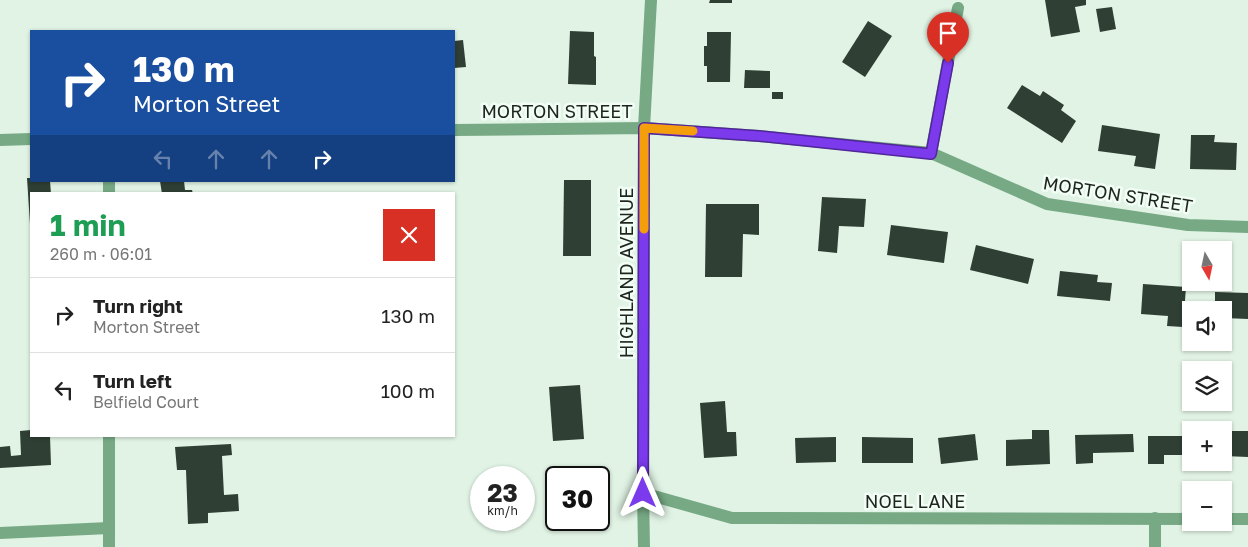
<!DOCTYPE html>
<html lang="en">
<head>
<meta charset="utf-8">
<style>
  body { margin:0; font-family:"Golos Text",sans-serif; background:#f6f6f6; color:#222; height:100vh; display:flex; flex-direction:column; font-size:19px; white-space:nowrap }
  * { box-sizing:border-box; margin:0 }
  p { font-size:16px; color:#767676 }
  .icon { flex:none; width:28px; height:28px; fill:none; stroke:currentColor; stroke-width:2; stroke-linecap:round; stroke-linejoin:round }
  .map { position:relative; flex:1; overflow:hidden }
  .panel { position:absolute; left:30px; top:192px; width:425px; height:245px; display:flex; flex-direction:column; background:#fff; border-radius:0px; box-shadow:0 1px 4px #0004 }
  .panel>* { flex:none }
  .top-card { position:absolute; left:30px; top:30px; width:425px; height:152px; border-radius:0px; box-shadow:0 1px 4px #0004; background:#1a4fa0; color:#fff; overflow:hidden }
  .needle { width:32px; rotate:171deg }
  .buttons { position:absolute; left:1182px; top:241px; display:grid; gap:10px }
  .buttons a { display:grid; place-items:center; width:50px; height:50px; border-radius:0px; background:#fff; box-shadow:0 1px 4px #0004; font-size:25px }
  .speed { position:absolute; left:470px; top:466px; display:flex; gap:10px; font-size:25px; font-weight:700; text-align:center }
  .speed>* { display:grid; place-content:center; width:65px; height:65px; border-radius:50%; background:#fff; box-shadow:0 1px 4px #0004; line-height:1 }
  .speed small { font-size:12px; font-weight:400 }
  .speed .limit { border:2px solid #111; border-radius:8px; background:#fff; color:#111 }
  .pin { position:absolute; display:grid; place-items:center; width:42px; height:42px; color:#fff; margin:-51px -21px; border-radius:50% 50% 50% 0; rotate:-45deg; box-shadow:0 0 5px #0007 }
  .pin .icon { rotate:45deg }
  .me { position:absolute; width:55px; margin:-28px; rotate:0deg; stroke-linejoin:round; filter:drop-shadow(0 0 4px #0008) }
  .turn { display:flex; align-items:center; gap:18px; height:105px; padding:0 20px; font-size:22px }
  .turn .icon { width:65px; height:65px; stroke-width:2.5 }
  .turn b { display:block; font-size:35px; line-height:42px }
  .lanes { display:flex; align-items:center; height:48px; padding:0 20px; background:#0003; justify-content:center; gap:25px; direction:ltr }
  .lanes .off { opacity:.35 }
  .round { display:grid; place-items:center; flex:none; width:52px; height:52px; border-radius:0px; background:#f6f6f6 }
  .overview { display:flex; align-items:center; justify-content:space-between; height:85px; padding:0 20px }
  h1 { font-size:30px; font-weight:700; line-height:38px; color:#1e9e55 }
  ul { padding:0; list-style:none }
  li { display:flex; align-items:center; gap:15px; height:75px; padding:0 20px; border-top:1px solid #e0e0e0 }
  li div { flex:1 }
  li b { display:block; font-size:19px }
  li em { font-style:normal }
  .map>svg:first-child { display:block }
  .building { fill:#2f3f33 }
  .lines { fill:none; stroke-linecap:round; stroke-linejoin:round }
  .minor { stroke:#76a984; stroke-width:12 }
  .route-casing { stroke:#51269a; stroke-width:12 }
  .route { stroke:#7c3aed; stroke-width:9 }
  .slow { stroke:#f59e0b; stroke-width:9 }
  .labels { text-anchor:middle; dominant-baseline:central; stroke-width:5; stroke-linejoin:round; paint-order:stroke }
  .street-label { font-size:18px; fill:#1e251f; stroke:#f2fef5 }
</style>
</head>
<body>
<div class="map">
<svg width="1248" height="547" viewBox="0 0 1248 547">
  <rect width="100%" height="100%" fill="#e0f3e4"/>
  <!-- building -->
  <g class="building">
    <polygon points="710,0 732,0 732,3 709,3"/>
    <polygon points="1045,0 1086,0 1086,5 1075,7 1080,32 1051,37"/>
    <polygon points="1112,7 1116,29 1100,32 1096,9"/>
    <polygon points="868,21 892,36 865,77 842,62"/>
    <polygon points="570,31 594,32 594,56 596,57 596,85 568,84"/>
    <polygon points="707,32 731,32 730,82 707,82 707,66 704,66 704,46 707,46"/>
    <polygon points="463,40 466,67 454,68 454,41"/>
    <polygon points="745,70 770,71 770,88 744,88"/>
    <polygon points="1022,85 1040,96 1043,91 1064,105 1061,110 1076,121 1062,143 1007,108"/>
    <rect x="772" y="92" width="11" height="7"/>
    <polygon points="1102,125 1160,134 1155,169 1134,166 1136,156 1098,151"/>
    <polygon points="1191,135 1215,135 1214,142 1237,143 1236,170 1190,169"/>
    <polygon points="27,178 31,178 31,181 50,181 51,194 31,194 31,224 30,224"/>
    <polygon points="564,180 591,180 591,256 563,256"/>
    <polygon points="160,181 184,181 185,190 192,190 193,194 162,194"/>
    <polygon points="822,197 866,199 864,227 839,226 837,253 818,251"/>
    <polygon points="706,204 759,204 759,235 743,234 742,277 705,277"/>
    <polygon points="891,225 948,232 944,263 887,255"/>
    <polygon points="976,245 1034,259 1028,284 970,270"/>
    <polygon points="1060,271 1098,275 1097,282 1112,283 1110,301 1057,296"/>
    <polygon points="1143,284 1186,287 1183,327 1167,326 1168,316 1141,314"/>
    <polygon points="1215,292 1248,293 1248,319 1224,318 1224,310 1215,310"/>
    <polygon points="580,385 584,439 553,441 549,387"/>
    <polygon points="725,401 727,432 736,432 737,456 704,458 700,403"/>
    <polygon points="31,430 31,436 50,436 51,465 0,468 0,447 10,446 11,456 21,455 20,431"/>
    <polygon points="1032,430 1049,430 1050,464 1006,466 1006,440 1032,439"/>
    <polygon points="1224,431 1248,431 1248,457 1224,456"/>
    <polygon points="975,434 978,460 941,464 938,438"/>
    <polygon points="1133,434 1134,452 1093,453 1093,463 1076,464 1075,435"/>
    <polygon points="1148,436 1191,436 1191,455 1164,455 1164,464 1148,464"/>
    <polygon points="836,437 836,462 796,463 795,438"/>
    <polygon points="862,437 913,438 913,463 862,463"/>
    <polygon points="231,444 232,455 222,456 224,495 238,494 239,511 208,513 208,523 188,524 186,470 177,470 175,447"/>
    <polygon points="585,470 585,478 560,478 560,471"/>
  </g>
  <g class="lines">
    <!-- minor -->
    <g class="minor">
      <polyline points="454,130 644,128 759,136 931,153 1047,204 1188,225 1248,227"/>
      <polyline points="0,140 31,139"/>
      <polyline points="931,153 958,8"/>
      <polyline points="109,181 109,194"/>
      <polyline points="109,436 109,547"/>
      <polyline points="643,493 732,518 1191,519"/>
      <polyline points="1155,518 1155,547"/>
      <polyline points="1224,519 1248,519"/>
      <polyline points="0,533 109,528"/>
      <polyline points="644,547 643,493 644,128 651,0"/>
    </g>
  </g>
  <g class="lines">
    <defs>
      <polyline id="route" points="643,493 644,128 759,136 931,154 948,63"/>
    </defs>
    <!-- route casing -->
    <use href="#route" class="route-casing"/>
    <!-- route -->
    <use href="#route" class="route"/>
    <!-- slow -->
    <polyline class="slow" points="644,229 644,128 693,131"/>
  </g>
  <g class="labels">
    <!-- street labels -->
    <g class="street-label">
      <text x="557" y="111">MORTON STREET</text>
      <text transform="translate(1118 194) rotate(9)">MORTON STREET</text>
      <text transform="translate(626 273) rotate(-90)">HIGHLAND AVENUE</text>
      <text x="915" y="501">NOEL LANE</text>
    </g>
  </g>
</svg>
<div class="buttons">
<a><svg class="needle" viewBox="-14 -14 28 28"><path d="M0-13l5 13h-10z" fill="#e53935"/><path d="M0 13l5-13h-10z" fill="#767676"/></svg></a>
<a><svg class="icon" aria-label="sound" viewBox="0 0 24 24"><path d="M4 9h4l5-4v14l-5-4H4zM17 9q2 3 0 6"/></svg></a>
<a><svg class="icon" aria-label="layers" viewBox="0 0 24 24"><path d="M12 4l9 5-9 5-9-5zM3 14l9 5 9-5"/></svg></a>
<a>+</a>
<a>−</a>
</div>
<div class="speed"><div>23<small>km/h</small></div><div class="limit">30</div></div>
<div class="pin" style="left:948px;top:63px;background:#d93025"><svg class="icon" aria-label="arrive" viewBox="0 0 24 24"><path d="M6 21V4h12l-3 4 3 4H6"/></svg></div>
<svg class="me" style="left:643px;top:493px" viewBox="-20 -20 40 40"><path d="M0-17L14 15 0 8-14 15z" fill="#7c3aed" stroke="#fff" stroke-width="4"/></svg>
<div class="top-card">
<div class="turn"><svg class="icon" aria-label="right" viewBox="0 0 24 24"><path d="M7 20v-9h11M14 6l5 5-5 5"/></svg><div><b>130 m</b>Morton Street</div></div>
<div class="lanes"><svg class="icon off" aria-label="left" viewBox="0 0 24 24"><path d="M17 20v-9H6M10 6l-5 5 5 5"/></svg><svg class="icon off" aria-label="ahead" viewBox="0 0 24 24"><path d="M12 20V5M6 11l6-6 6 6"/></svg><svg class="icon off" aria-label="ahead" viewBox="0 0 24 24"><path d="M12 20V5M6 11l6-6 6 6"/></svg><svg class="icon" aria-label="right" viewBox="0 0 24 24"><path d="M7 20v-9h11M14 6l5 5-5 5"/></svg></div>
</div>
<section class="panel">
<div class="overview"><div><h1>1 min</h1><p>260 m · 06:01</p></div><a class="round" style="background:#d93025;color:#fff"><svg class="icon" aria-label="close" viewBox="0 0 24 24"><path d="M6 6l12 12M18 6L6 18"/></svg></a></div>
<ul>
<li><svg class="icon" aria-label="right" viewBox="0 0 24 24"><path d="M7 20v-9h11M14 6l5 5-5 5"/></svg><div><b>Turn right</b><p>Morton Street</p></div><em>130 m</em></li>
<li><svg class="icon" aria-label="left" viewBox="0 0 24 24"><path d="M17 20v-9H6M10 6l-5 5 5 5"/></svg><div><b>Turn left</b><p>Belfield Court</p></div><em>100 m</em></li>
</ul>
</section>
</div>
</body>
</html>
